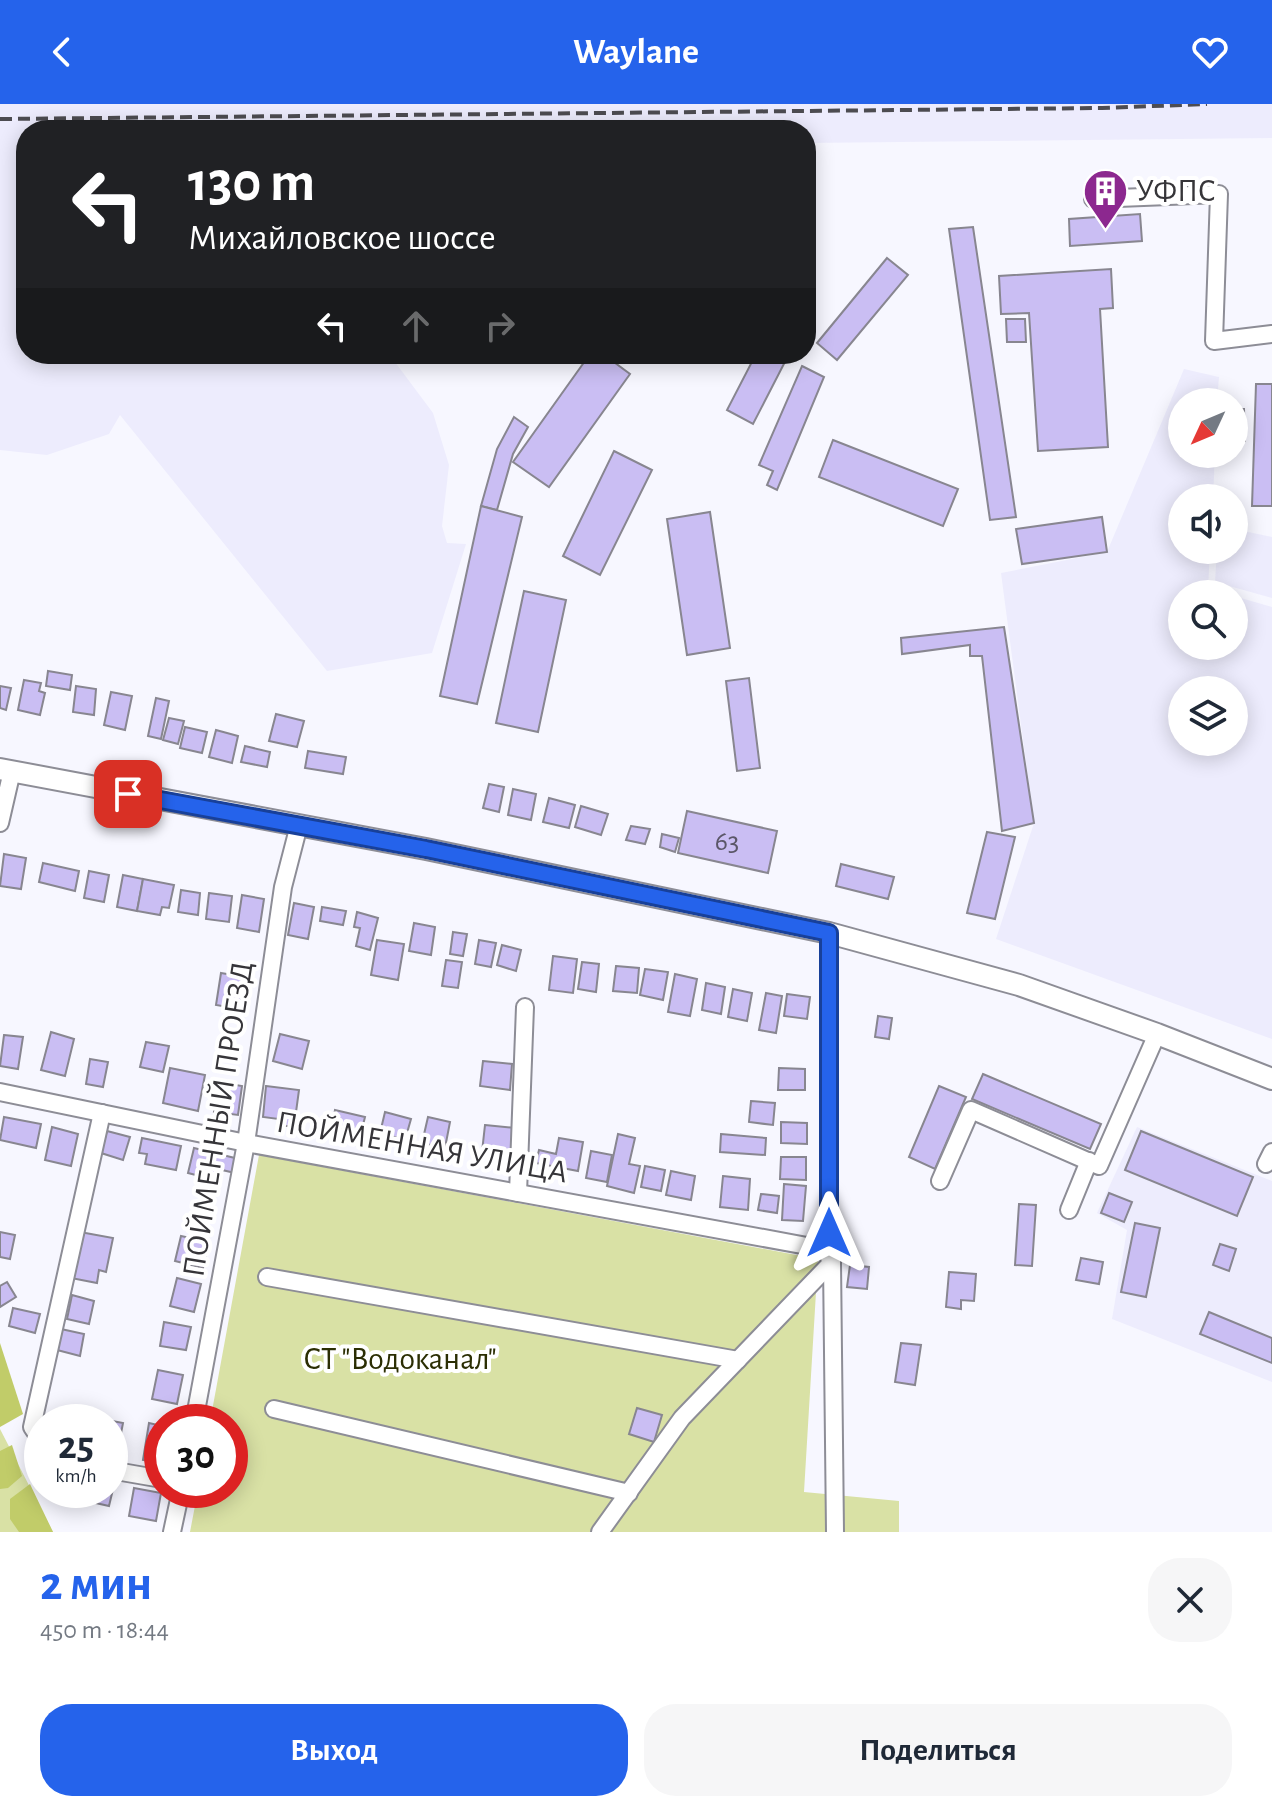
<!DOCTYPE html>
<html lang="ru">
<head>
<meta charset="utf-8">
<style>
  body { margin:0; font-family:"Alegreya Sans",sans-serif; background:#f6f6f7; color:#1f2937; height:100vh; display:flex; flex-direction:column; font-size:30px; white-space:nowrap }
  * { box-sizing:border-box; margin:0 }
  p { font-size:26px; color:#747a83 }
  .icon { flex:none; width:44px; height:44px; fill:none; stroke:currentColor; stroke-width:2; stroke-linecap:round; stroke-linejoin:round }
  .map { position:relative; height:1428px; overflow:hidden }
  .drawer { display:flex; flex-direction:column; background:#fff; flex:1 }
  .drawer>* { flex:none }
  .hud { position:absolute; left:16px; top:16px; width:800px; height:244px; border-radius:32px; box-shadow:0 4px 20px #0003; background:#202124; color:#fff; overflow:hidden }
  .needle { width:52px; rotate:226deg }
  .fabs { position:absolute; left:1168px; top:284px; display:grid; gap:16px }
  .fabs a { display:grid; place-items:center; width:80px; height:80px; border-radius:50%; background:#fff; box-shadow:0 4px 20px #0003; font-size:40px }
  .speed { position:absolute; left:24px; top:1300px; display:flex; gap:16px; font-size:40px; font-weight:700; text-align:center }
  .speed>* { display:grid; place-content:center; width:104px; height:104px; border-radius:50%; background:#fff; box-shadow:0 4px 20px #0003; line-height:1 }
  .speed small { font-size:20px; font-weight:400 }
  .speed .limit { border:12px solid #d22; background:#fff; color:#111 }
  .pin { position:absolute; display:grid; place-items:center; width:68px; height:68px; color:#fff; margin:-34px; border-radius:16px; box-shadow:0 4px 12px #0006 }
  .me { position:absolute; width:88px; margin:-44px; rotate:0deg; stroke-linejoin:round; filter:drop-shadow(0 0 6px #0008) }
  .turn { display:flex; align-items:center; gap:28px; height:168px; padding:0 40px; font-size:36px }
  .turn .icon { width:104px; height:104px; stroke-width:2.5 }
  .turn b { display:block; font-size:56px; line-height:68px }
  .lanes { display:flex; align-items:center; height:76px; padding:0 40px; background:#0003; justify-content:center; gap:40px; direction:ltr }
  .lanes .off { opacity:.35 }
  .round { display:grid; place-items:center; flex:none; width:84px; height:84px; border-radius:32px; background:#f6f6f7 }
  .head { display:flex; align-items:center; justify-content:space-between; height:136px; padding:0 40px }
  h1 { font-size:48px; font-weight:600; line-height:60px; color:#2563eb }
  .button { display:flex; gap:16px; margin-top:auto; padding:16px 40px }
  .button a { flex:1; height:92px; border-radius:32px; background:#2563eb; color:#fff; font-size:32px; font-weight:600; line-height:92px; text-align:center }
  .button a+a { background:#f6f6f7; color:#1f2937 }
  header { display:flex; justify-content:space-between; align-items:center; height:104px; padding:0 40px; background:#2563eb; color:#fff; font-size:36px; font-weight:600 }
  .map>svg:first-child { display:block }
  .built { fill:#edecfd; fill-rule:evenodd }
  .green { fill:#d9e1a5 }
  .forest { fill:#c1cc69 }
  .building { fill:#cabef3; stroke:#888690; stroke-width:2 }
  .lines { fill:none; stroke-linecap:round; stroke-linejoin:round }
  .minor-casing { stroke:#8d8d96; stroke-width:20 }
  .major-casing { stroke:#8d8d96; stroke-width:24 }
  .minor { stroke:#fff; stroke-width:16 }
  .major { stroke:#fff; stroke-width:20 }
  .rail { stroke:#4d4c51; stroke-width:4; stroke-dasharray:12 6; stroke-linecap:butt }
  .route-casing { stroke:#184099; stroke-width:20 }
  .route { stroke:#2563eb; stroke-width:14 }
  .labels { text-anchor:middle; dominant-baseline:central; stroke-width:8; stroke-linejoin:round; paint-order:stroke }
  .number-label { font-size:28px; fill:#5b5768 }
  .poi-label { font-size:32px; fill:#363539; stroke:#fff; text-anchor:start }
  .street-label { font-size:32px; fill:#363539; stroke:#fff }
  .park-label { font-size:32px; fill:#2b2e03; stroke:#fff }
</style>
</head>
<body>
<header><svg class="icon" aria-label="back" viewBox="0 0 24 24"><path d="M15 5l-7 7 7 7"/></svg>Waylane<svg class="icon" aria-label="heart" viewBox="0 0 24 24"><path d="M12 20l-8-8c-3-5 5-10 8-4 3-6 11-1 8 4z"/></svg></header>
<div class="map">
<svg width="1272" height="1428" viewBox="0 0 1272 1428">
  <rect width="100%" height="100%" fill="#f7f7ff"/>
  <!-- built -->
  <g class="built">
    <polygon points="0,0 1272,0 1272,34 806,39 806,26 26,26 26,250 389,250 433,309 449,361 442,422 447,439 466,440 432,549 327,567 120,311 109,330 47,351 0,346"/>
    <path d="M1184 265 1219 273 1217 298H1182V350H1215L1213 394H1182V446H1210L1208 484 1228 490H1182V542H1234V492L1272 503V935L996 835 1034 719 1001 469 1107 448ZM1182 586H1234V638H1182Z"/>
    <polygon points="1234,425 1272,433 1272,494 1215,478 1217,446 1234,446"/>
    <polygon points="1137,1023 1272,1077 1272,1278 1112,1215 1127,1126 1097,1109"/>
  </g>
  <!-- green -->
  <g class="green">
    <polygon points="259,1051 818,1155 804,1388 899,1397 899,1428 190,1428 198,1386 230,1386 230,1318 210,1318"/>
    <polygon points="0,1325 53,1428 0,1428"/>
  </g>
  <!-- forest -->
  <g class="forest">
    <polygon points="0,1239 23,1310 0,1323"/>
    <polygon points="12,1341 22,1372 8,1384 0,1385 0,1347"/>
    <polygon points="30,1380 53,1428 19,1428 10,1415 10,1395"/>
  </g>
  <!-- building -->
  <g class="building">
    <polygon points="1140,110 1142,137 1070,142 1069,115"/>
    <polygon points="973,123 1016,413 990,416 949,125"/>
    <polygon points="887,154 908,171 837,256 817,239"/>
    <polygon points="1111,165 1113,204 1100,205 1108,343 1038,347 1029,209 1001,210 999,172"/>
    <polygon points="1006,215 1025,215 1026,238 1007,238"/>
    <polygon points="590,250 603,250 630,270 549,383 513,358"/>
    <polygon points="756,250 789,250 753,320 727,306"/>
    <polygon points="802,262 824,273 777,386 767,381 773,367 759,361"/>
    <polygon points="1256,280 1272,280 1272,402 1252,402"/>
    <polygon points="1234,305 1244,305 1245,337 1234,338"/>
    <polygon points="514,313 528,323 513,350 497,406 481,402 497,345"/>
    <polygon points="833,336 958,385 943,422 819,373"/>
    <polygon points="614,347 652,366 600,471 563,452"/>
    <polygon points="481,402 522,413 477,600 440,592"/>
    <polygon points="710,408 730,544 687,551 667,415"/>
    <polygon points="1102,413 1107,448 1022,460 1016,425"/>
    <polygon points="524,487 566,496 538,628 496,619"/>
    <polygon points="1004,523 1034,719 1002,727 982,552 970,552 970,541 902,550 901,534"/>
    <polygon points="48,567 72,571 70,586 46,582"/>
    <polygon points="749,574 760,664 737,667 726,577"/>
    <polygon points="24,576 41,579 39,587 45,589 40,611 18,606"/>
    <polygon points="0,582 11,584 6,606 0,604"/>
    <polygon points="76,582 96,585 94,611 73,608"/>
    <polygon points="111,588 132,592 125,626 104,621"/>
    <polygon points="156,594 169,597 161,635 148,632"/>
    <polygon points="276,610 304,617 297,643 269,637"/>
    <polygon points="169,614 184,617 178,640 163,636"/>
    <polygon points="185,623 207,628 202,649 180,644"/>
    <polygon points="216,626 238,632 232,659 209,653"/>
    <polygon points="245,642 270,648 267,663 241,658"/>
    <polygon points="308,647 346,653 343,670 305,664"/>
    <polygon points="489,680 504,683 499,708 483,704"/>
    <polygon points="513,685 536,690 531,716 508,711"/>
    <polygon points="549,694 575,701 569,724 543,718"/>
    <polygon points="581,702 608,710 601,731 575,723"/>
    <polygon points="687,707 777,727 768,769 678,749"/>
    <polygon points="631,722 650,725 645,740 626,736"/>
    <polygon points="987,728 1015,733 995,815 967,809"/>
    <polygon points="662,730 679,734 675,748 660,743"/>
    <polygon points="4,750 26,754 21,785 0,782"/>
    <polygon points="43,759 79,767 75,787 39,778"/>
    <polygon points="841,760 894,773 888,795 836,782"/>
    <polygon points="89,767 109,771 104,798 84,794"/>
    <polygon points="123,771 143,775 137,807 117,803"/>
    <polygon points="143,775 174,781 169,804 162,803 160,811 137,807"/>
    <polygon points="181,786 200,789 198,811 178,808"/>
    <polygon points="209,789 232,792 229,818 206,815"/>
    <polygon points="242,791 264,795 259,828 237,824"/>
    <polygon points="294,799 314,803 308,835 288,831"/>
    <polygon points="322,803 346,807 343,821 320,817"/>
    <polygon points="357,808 378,814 370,846 356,842 360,824 354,823"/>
    <polygon points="414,819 435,823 431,851 409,847"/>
    <polygon points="453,828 467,830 463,852 450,850"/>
    <polygon points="377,836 404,840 398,876 371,871"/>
    <polygon points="479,836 496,839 491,863 475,860"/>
    <polygon points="502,841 521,846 516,867 497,861"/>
    <polygon points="553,852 577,855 573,889 549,886"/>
    <polygon points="446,856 462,858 458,884 442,882"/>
    <polygon points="582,858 599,860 596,888 578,885"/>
    <polygon points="616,862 639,864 637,889 613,887"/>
    <polygon points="645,865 668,868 663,896 640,891"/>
    <polygon points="221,869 245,873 240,905 216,901"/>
    <polygon points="675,870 697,875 690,912 668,908"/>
    <polygon points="706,879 725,883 721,910 702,906"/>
    <polygon points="733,885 752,889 747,917 728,913"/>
    <polygon points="766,889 782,892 776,929 759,926"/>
    <polygon points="787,890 810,893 807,915 784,912"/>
    <polygon points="878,912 892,914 889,935 875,933"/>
    <polygon points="51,928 74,935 65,972 41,966"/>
    <polygon points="280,930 309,937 302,965 273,957"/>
    <polygon points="4,931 23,933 18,965 0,962"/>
    <polygon points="146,938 169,942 163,968 140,963"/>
    <polygon points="90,955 108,958 103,983 86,980"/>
    <polygon points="483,957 512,960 510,986 480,982"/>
    <polygon points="170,964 205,971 198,1007 163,999"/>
    <polygon points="779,964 805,965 805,986 778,986"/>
    <polygon points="983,970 1101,1020 1090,1045 972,995"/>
    <polygon points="218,978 242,982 238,1011 214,1008"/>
    <polygon points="266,982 299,986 294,1023 278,1021 279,1015 263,1013"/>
    <polygon points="939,982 966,993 935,1065 909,1053"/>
    <polygon points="751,997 775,999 773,1021 749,1018"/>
    <polygon points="335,1006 365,1013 361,1029 332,1023"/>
    <polygon points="385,1008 411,1015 405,1036 380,1029"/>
    <polygon points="4,1013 41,1020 36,1044 0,1036"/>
    <polygon points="428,1013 450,1018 445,1044 422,1039"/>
    <polygon points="781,1018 807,1019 807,1040 781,1039"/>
    <polygon points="485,1021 515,1024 513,1050 482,1048"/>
    <polygon points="52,1023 78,1030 71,1062 45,1056"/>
    <polygon points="107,1027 130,1033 123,1056 101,1049"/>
    <polygon points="1141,1027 1253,1073 1237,1112 1125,1066"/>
    <polygon points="618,1030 635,1034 629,1060 640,1062 634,1089 607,1082"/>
    <polygon points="721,1030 766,1034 765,1051 720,1048"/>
    <polygon points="142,1034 181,1042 176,1066 145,1060 147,1050 139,1049"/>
    <polygon points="559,1034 583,1038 578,1067 536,1059 539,1046 556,1050"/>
    <polygon points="194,1044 239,1055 235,1069 222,1066 219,1077 188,1069"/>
    <polygon points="591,1047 612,1051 607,1078 586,1074"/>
    <polygon points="781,1053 806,1053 806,1076 780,1075"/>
    <polygon points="645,1062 665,1066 661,1087 641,1083"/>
    <polygon points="671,1067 695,1072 691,1096 666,1091"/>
    <polygon points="723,1072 750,1075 748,1106 720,1103"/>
    <polygon points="784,1080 806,1082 803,1117 782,1116"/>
    <polygon points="1109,1089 1132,1098 1124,1118 1101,1109"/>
    <polygon points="761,1090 779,1092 777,1109 758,1106"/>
    <polygon points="1019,1100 1036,1101 1032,1162 1015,1161"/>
    <polygon points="1135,1119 1160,1124 1146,1193 1121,1188"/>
    <polygon points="0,1128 15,1131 10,1155 0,1153"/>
    <polygon points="80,1128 113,1134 106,1168 99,1166 97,1179 71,1174"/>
    <polygon points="181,1132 209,1138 203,1164 175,1157"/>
    <polygon points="1220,1140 1236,1145 1229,1167 1213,1161"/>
    <polygon points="1081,1154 1103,1158 1099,1180 1076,1176"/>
    <polygon points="850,1161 869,1163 867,1185 847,1183"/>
    <polygon points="949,1168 976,1170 974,1197 961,1196 961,1205 946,1203"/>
    <polygon points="177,1174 201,1180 194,1208 170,1202"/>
    <polygon points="7,1178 16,1193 0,1203 0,1182"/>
    <polygon points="72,1191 94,1197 89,1220 67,1215"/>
    <polygon points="13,1204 40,1210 35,1229 9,1222"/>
    <polygon points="1209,1208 1272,1234 1272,1259 1200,1230"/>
    <polygon points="164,1218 191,1223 186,1246 160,1242"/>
    <polygon points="61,1225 84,1230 80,1252 57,1246"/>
    <polygon points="901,1239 921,1241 915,1281 895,1278"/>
    <polygon points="158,1266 183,1271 177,1300 152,1295"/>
    <polygon points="637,1304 662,1311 654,1338 629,1330"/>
    <polygon points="97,1314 123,1319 117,1350 110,1349 110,1318 96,1318"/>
    <polygon points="149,1319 162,1322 162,1359 143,1356"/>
    <polygon points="110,1380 114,1381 109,1402 91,1398 94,1386 110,1386"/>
    <polygon points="134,1384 161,1389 156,1417 129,1412"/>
  </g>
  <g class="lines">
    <defs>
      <g id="minor">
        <polyline points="1093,95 1219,90 1214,237 1272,230"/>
        <polyline points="0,719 12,667"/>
        <polyline points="0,988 246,1039 807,1142 821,1140 829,1129 829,829"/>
        <polyline points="1266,1060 1272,1048"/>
        <polyline points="940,1077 971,1006 1099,1062 1157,930"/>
        <polyline points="518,1089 525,903"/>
        <polyline points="1069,1106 1089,1057"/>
        <polyline points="829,1154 832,1158 835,1428"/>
        <polyline points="267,1173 738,1256"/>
        <polyline points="274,1305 629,1389"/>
        <polyline points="194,1318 246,1039 283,783 299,721"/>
        <polyline points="42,1338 32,1323 102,1009"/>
        <polyline points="110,1366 162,1375"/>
        <polyline points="172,1428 181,1386"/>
        <polyline points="600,1428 682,1314 832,1158"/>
      </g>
      <polyline id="major" points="0,665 426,745 829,829 1019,881 1157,930 1272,975"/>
    </defs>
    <!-- minor casing -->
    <use href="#minor" class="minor-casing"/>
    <!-- major casing -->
    <use href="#major" class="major-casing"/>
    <!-- minor -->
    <use href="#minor" class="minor"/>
    <!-- major -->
    <use href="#major" class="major"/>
    <!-- rail -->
    <polyline class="rail" points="0,15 1102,4 1207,0"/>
  </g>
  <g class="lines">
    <defs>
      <polyline id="route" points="128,690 426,745 829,829 829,1129"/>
    </defs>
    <!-- route casing -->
    <use href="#route" class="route-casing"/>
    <!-- route -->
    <use href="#route" class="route"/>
  </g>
  <!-- icons -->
  <defs>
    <symbol id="building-pin" viewBox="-11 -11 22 30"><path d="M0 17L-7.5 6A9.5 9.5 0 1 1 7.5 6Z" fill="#8c288f" stroke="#fff"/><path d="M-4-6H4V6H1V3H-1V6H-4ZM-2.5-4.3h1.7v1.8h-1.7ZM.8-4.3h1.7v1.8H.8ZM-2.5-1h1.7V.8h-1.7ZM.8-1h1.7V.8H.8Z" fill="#fff"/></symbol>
  </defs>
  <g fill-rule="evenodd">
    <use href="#building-pin" x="1080" y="62" width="51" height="69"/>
  </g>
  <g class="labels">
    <!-- number labels -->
    <g class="number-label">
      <text x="727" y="738">63</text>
    </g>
    <!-- poi labels -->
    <g class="poi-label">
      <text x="1136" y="87">УФПС</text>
    </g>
    <!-- street labels -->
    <g class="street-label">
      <text transform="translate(218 1015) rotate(-81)">ПОЙМЕННЫЙ ПРОЕЗД</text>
      <text transform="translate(422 1043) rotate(10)">ПОЙМЕННАЯ УЛИЦА</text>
    </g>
    <!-- park labels -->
    <g class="park-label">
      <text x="400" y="1255">СТ "Водоканал"</text>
    </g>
  </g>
</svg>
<div class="fabs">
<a><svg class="needle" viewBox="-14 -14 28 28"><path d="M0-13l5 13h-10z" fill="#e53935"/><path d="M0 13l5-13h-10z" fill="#747a83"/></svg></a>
<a><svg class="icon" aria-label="sound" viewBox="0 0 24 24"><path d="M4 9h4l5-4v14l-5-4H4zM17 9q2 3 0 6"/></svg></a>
<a><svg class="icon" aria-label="search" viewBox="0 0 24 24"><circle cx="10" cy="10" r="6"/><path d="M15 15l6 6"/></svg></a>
<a><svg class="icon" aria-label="layers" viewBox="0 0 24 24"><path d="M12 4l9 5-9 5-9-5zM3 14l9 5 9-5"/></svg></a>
</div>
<div class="speed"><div>25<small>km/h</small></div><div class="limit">30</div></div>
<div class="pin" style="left:128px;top:690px;background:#d93025"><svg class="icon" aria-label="arrive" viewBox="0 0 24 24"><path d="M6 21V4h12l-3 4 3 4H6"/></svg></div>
<svg class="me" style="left:829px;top:1129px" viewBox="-20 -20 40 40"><path d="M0-17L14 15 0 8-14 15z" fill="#2563eb" stroke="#fff" stroke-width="4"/></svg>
<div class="hud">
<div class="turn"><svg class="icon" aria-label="left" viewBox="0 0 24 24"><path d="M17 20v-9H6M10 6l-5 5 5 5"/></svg><div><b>130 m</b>Михайловское шоссе</div></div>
<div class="lanes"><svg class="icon" aria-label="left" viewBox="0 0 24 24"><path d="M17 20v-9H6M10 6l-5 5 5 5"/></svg><svg class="icon off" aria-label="ahead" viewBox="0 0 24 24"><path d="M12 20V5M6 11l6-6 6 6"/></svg><svg class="icon off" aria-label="right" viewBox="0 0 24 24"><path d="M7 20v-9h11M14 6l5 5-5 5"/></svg></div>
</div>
</div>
<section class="drawer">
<div class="head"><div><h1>2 мин</h1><p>450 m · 18:44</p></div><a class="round"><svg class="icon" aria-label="close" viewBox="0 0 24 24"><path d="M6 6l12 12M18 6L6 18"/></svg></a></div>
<div class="button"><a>Выход</a><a>Поделиться</a></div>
</section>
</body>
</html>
